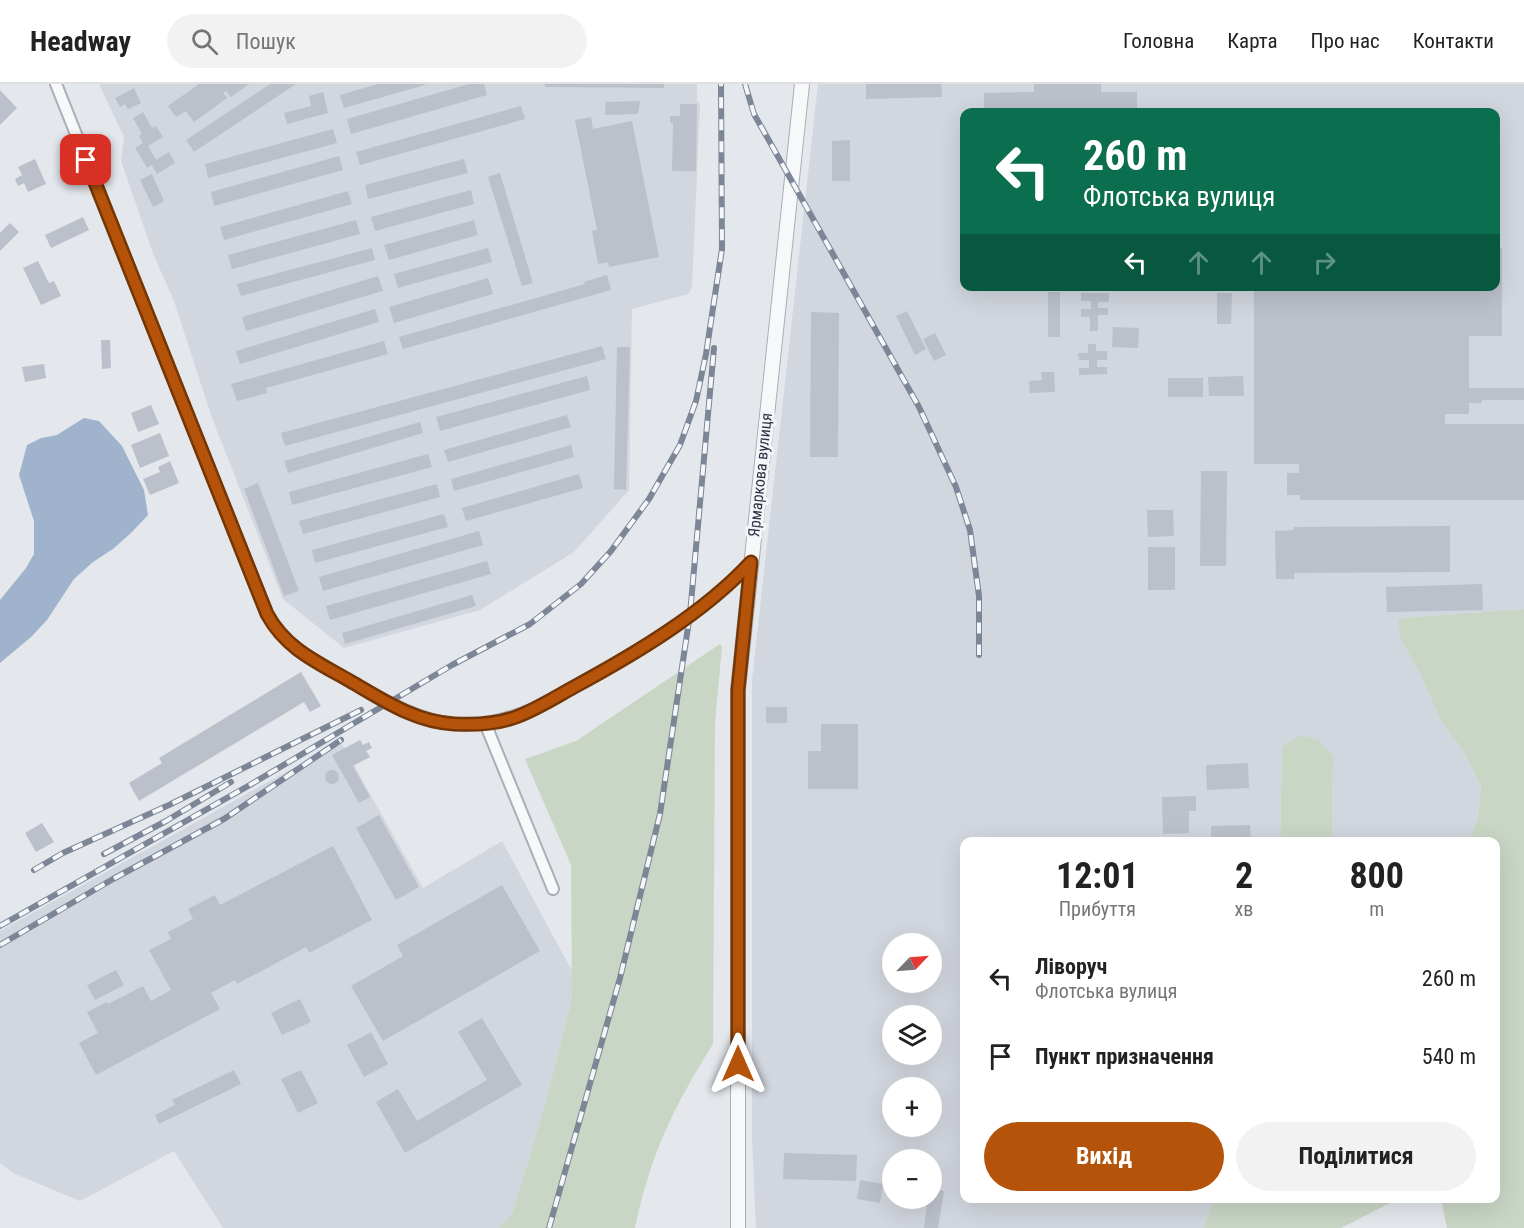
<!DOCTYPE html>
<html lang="uk">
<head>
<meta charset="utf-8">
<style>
  body { margin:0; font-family:"Roboto Condensed",sans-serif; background:#f2f2f2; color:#222; height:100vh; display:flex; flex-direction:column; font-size:22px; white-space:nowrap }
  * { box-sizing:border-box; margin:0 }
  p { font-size:20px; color:#767676 }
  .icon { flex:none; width:33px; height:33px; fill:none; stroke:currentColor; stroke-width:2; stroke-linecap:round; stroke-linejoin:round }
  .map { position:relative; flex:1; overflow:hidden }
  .drawer { position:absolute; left:960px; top:753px; width:540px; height:366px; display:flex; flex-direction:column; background:#fff; border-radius:12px; box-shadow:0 6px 24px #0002 }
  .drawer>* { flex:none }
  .hud { position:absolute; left:960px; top:24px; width:540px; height:183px; border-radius:12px; box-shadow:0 6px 24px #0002; background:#0b6e4f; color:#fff; overflow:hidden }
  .needle { width:39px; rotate:65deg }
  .controls { position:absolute; left:882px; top:849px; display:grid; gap:12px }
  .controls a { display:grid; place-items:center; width:60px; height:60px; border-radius:50%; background:#fff; box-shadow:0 6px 24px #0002; font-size:30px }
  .pin { position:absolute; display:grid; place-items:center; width:51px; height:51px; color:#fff; margin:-26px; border-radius:12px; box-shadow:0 3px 9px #0006 }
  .me { position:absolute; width:66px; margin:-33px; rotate:0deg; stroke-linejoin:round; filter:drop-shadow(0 0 4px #0008) }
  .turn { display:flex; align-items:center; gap:21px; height:126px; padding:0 24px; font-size:27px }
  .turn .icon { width:78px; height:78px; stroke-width:2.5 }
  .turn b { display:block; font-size:42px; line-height:51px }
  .lanes { display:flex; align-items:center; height:57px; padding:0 24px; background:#0003; justify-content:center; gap:30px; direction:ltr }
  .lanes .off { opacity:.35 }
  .eta { display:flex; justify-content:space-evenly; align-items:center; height:102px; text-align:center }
  .eta b { font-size:36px; font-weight:700; line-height:42px }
  .cta { display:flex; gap:12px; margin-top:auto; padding:12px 24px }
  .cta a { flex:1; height:69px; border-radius:36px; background:#b45309; color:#fff; font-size:24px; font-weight:700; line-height:69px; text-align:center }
  .cta a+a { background:#f2f2f2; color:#222 }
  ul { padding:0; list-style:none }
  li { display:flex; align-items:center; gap:18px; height:78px; padding:0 24px }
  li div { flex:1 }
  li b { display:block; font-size:22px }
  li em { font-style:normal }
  header { display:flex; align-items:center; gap:36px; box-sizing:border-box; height:84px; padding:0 30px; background:#fff; border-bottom:2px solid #e0e0e0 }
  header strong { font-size:28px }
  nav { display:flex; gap:33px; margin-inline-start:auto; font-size:21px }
  .search { width:420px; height:54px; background:#f2f2f2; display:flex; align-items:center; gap:15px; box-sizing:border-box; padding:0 21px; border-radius:33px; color:#767676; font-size:22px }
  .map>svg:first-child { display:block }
  .built { fill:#d2d6de; fill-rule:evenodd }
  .green { fill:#c9d6c5 }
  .water { fill:#9fb4cc }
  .building { fill:#bbc0ca }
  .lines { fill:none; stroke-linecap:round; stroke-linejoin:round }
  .minor-casing { stroke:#a9aeb7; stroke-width:14 }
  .tertiary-casing { stroke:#a9aeb7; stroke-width:16 }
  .minor { stroke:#f7f8fa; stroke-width:10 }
  .tertiary { stroke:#f7f8fa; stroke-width:14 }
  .rail-casing { stroke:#7d8696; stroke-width:6 }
  .rail { stroke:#f4f6f9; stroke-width:4; stroke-dasharray:11; stroke-linecap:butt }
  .route-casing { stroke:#753606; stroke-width:15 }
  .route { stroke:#b45309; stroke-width:10 }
  .labels { text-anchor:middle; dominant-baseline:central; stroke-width:6; stroke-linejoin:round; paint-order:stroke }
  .street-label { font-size:16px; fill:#2b3445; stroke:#f4f6f9 }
</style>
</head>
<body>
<header>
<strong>Headway</strong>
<div class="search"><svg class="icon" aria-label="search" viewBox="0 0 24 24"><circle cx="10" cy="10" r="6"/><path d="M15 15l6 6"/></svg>Пошук</div>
<nav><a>Головна</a><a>Карта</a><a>Про нас</a><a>Контакти</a></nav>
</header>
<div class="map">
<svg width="1524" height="1144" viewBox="0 0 1524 1144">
  <rect width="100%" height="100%" fill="#e4e7ec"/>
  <!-- built -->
  <g class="built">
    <polygon points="99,0 697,0 697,17 700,20 692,204 688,210 632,225 629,406 574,468 480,526 344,564 283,515 211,331 174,217 154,172 121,77 124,53"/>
    <path d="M818 0H1524V525L1402 534 1401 556 1419 587 1440 635 1463 667 1481 702 1478 733 1469 757H1332L1333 672 1282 663 1280 757 964 758V1114L1215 1115 1203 1144H756L752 1053V597ZM964 28H1496V202H964ZM892 860H932V898H892ZM892 932H932V970H892ZM892 1004H932V1042H892ZM892 1076H932V1114H892Z"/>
    <polygon points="342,660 423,804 502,757 572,887 572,914 543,1028 512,1130 499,1144 223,1144 174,1067 80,1117 13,1089 0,1079 0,847 295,683"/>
  </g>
  <!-- green -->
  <g class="green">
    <polygon points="1524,525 1524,1144 1447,1144 1441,1115 1496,1114 1496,758 1469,757 1478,733 1481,702 1463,667 1440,635 1419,587 1401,556 1398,537 1402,534"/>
    <path d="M720 560 722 563 715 638 713 960C674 1022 650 1071 635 1144H499L512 1130 543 1028 572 914 571 781 525 675 576 657Z"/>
    <polygon points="1301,651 1319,656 1333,672 1332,757 1280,757 1282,663"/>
    <polygon points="1215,1115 1215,1114 1398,1115 1341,1144 1203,1144"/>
  </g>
  <!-- water -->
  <polygon class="water" points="84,334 99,337 122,362 144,406 148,431 132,448 113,465 93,478 74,495 47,536 31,553 0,579 0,516 26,484 34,470 34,437 19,391 27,361 41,354 57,351"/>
  <!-- building -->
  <g class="building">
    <polygon points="199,0 249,0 231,13 226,7 223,9 227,14 194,38 186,27 176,33 168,22"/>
    <polygon points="270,0 296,0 194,68 186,56"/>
    <polygon points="378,0 425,0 425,1 344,24 340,11"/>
    <polygon points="469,0 484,0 487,11 351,50 347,35"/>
    <polygon points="545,0 664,0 664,4 545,3"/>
    <polygon points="866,0 941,0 942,13 866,15"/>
    <polygon points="1034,0 1101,0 1101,8 1137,8 1137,28 984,28 984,9 1034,8"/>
    <polygon points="134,4 141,19 128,25 125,20 120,23 115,14"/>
    <polygon points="0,6 17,24 0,41"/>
    <polygon points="323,8 328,29 287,40 284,29 311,22 309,12"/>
    <polygon points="640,17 638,30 605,31 606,18"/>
    <polygon points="680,20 697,20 696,87 672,87 673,39 670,39 670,32 680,32"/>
    <polygon points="521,22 525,35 360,81 356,68"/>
    <polygon points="143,28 152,44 156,42 163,53 148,62 156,76 169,68 175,79 157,90 152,81 147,84 135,64 143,59 139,52 142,50 133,34"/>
    <polygon points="591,33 593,45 632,37 659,173 609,183 608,178 598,180 592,147 597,146 575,36"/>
    <polygon points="333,45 337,59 208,94 205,80"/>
    <polygon points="850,56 850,97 832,97 832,57"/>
    <polygon points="339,72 343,86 214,122 211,108"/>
    <polygon points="35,75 46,100 28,108 24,99 18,102 15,95 22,91 18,83"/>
    <polygon points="464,75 468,89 368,115 365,101"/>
    <polygon points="500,89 533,199 522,202 488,93"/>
    <polygon points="152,90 164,117 153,123 140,96"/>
    <polygon points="471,106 474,120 375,147 371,133"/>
    <polygon points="348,107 352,120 224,156 220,143"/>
    <polygon points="83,133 89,146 51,164 45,151"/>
    <polygon points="356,136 360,150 232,185 228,171"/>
    <polygon points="474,136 478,151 389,176 384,161"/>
    <polygon points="10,139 19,148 0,167 0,149"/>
    <polygon points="372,164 375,176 241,212 237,200"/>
    <polygon points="488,164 492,178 398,204 394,190"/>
    <polygon points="1496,164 1502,164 1502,252 1469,252 1469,304 1524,304 1524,316 1482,316 1482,319 1469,319 1469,330 1445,330 1445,340 1524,340 1524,416 1300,416 1300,411 1287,411 1287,389 1299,389 1299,380 1254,380 1254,202 1496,202"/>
    <polygon points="38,177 49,199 54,197 61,212 41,221 23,184"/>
    <polygon points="607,191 611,206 403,265 399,253 585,200 584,198"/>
    <polygon points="378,192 383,207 246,247 242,233"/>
    <polygon points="488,194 493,210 394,239 389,223"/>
    <rect x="1048" y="208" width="12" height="45"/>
    <polygon points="1081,209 1109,209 1109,218 1098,218 1098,224 1108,224 1108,231 1098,231 1098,247 1090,247 1090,233 1081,233 1081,225 1091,225 1091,217 1081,217"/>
    <polygon points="1217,209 1232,209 1231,240 1217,240"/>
    <polygon points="375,225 379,238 240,280 236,267"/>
    <polygon points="907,227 926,265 915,271 896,232"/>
    <polygon points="811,228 839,229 838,373 810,373"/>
    <polygon points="1113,243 1139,244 1138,264 1112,263"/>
    <polygon points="935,249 946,271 934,277 923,255"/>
    <polygon points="101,256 110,256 111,284 102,285"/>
    <polygon points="384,257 388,270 266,304 267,309 237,317 231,300"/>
    <polygon points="1088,260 1096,260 1096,267 1107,267 1107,276 1097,276 1097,283 1107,283 1107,290 1079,291 1079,284 1089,284 1089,276 1079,276 1078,269 1088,269"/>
    <polygon points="602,262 606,275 285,362 281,349"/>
    <polygon points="617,263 630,263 626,406 614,405"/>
    <polygon points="44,280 46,294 25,298 22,283"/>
    <polygon points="1041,288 1054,288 1055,308 1030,309 1029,297 1042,296"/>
    <polygon points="587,292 590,306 440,347 436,333"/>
    <polygon points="1243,292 1244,312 1209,312 1208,293"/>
    <rect x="1168" y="294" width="35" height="19"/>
    <polygon points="151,321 159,340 138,348 131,329"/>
    <polygon points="567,331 571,343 448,378 444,366"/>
    <polygon points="420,338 423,349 288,389 284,377"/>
    <polygon points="160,349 169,372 140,384 131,361"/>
    <polygon points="571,361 574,373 454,407 451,395"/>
    <polygon points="428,370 432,383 292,421 289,408"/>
    <polygon points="170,377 179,399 150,411 143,395 160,388 158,383"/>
    <polygon points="1201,387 1227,387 1226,482 1200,482"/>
    <polygon points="579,390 583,404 466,437 462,424"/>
    <polygon points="258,399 299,507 284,512 244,405"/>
    <polygon points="437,400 440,413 303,450 299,437"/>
    <polygon points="1147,426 1173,426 1174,452 1148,453"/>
    <polygon points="444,430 448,443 315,479 312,466"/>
    <polygon points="1450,442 1450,488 1294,489 1294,495 1276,495 1275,447 1294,446 1294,443"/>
    <polygon points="479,447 483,461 323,507 319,493"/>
    <rect x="1148" y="463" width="27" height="43"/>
    <polygon points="487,477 491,490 330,536 326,522"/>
    <polygon points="1482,500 1483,526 1387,528 1386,503"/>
    <polygon points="472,511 476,522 345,560 342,549"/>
    <polygon points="301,588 321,622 310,628 304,618 139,717 129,699 162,679 159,674"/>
    <rect x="766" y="623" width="21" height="16"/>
    <polygon points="821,640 858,640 858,705 808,705 808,667 821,667"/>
    <polygon points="360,656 363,661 369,658 372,664 366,667 370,673 353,682 370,713 359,719 332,671"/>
    <polygon points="1248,679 1249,704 1207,706 1206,681"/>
    <circle cx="332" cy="693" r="7"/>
    <polygon points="1196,712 1196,727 1189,727 1189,749 1163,750 1162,713"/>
    <polygon points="379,731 419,803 396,816 356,744"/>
    <polygon points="42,739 54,758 36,768 25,749"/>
    <polygon points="1250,741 1251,758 1211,758 1211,742"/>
    <polygon points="333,762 372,836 309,869 306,863 237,900 235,896 211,909 220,925 96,991 79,959 98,949 87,928 107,918 108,920 143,902 151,917 171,906 149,866 171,855 168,848 193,835 188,825 215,811 220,821"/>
    <polygon points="502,801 540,867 383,957 351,902 403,872 397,861"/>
    <polygon points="116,886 124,901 95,916 87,901"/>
    <polygon points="300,915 311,938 282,951 271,929"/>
    <polygon points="482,934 522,1001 405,1069 376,1018 398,1005 417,1037 487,996 458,948"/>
    <polygon points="371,948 388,980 364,993 347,961"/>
    <polygon points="234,986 241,1000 159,1040 155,1031 175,1021 172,1016"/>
    <polygon points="301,986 318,1019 298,1029 281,995"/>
    <polygon points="784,1069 857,1071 856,1097 783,1095"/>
    <polygon points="860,1096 883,1100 880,1119 857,1115"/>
    <polygon points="932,1105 944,1107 938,1144 924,1144 928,1114 932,1114"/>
  </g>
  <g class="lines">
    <defs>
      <g id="minor">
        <path d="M56 0 267 530C285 563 312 575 343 593 411 632 452 658 531 626 605 586 694 540 751 478"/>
        <polyline points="485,639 553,805"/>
      </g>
      <polyline id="tertiary" points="738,1144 738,606 802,0"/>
    </defs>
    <!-- minor casing -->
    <use href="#minor" class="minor-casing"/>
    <!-- tertiary casing -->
    <use href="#tertiary" class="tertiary-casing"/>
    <!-- minor -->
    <use href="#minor" class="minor"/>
    <!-- tertiary -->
    <use href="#tertiary" class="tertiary"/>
    <defs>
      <g id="rail">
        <polyline points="745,0 754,30 919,323 956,403 970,446 979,512 979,571"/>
        <polyline points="104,770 166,737 231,698"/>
        <polyline points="34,786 63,769 169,721 361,626"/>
        <polyline points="0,842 255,698 452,581 530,540 581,500 611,467 649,415 680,361 696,317 706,270 722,165 721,0"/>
        <polyline points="0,861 113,795 224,735 341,656"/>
        <polyline points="549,1144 620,894 660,730 690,530 714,264"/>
      </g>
    </defs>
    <!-- rail casing -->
    <use href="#rail" class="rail-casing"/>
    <!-- rail -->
    <use href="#rail" class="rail"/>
  </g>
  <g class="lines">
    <defs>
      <path id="route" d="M86 76 267 530C286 565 317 578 350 597 383 616 415 638 454 640 473 641 495 640 513 634 534 627 554 614 574 603 635 570 704 529 751 478L738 606V980"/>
    </defs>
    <!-- route casing -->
    <use href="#route" class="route-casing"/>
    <!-- route -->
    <use href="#route" class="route"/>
  </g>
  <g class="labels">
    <!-- street labels -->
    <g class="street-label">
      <text transform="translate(760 391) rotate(-84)">Ярмаркова вулиця</text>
    </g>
  </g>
</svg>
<div class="controls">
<a><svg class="needle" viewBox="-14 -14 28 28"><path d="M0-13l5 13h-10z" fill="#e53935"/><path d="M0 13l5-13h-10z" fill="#767676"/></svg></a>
<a><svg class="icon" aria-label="layers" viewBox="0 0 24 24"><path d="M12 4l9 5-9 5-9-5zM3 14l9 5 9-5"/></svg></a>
<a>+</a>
<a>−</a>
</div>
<div class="pin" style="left:86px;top:76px;background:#d93025"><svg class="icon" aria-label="arrive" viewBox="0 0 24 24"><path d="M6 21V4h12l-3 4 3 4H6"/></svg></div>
<svg class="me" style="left:738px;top:980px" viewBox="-20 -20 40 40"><path d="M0-17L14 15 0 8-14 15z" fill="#b45309" stroke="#fff" stroke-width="4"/></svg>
<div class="hud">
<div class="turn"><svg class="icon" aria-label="left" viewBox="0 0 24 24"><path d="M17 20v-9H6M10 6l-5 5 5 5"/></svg><div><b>260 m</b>Флотська вулиця</div></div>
<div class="lanes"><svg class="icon" aria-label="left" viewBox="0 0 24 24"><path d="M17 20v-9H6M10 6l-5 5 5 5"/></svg><svg class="icon off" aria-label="ahead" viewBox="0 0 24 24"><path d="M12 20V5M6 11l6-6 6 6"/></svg><svg class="icon off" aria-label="ahead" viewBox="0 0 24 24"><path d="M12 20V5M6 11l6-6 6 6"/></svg><svg class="icon off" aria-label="right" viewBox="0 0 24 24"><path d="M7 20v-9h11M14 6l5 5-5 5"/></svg></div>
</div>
<section class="drawer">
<div class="eta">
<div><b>12:01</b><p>Прибуття</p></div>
<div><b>2</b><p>хв</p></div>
<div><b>800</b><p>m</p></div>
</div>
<ul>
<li><svg class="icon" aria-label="left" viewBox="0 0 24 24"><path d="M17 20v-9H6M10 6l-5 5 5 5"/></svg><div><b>Ліворуч</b><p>Флотська вулиця</p></div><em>260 m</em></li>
<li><svg class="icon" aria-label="arrive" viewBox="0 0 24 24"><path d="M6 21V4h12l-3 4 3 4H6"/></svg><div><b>Пункт призначення</b></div><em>540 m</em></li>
</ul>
<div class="cta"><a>Вихід</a><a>Поділитися</a></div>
</section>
</div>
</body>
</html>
